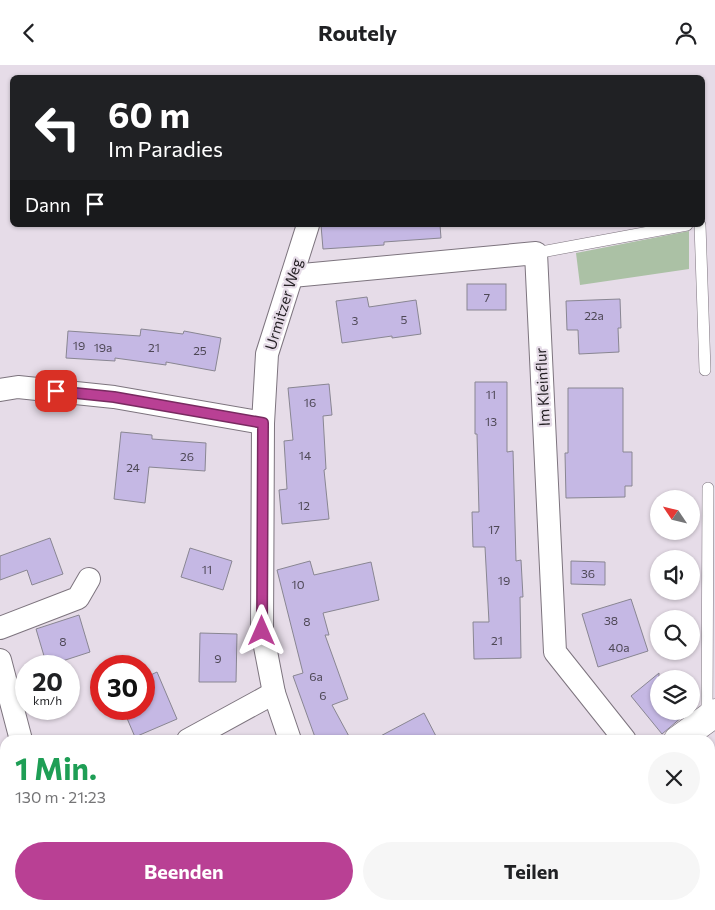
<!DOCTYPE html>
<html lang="de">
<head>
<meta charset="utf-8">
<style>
  body { margin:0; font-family:Commissioner,sans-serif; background:#f6f6f6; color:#202124; height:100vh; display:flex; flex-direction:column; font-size:19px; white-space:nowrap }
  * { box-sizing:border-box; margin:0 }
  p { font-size:16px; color:#757577 }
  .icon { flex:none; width:28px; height:28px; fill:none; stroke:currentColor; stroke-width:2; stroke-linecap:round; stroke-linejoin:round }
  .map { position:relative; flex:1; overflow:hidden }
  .drawer { position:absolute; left:0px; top:670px; width:715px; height:175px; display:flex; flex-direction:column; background:#fff; border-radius:15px 15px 0 0; box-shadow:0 1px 4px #0004 }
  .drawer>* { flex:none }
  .guide { position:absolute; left:10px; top:10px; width:695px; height:152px; border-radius:8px; box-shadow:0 1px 4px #0004; background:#202124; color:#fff; overflow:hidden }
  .needle { width:32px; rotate:305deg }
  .buttons { position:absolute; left:650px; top:425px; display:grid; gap:10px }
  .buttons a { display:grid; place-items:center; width:50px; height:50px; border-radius:50%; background:#fff; box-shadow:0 1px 4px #0004; font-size:25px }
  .speed { position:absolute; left:15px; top:590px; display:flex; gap:10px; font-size:25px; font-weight:700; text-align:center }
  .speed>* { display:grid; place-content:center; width:65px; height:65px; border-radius:50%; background:#fff; box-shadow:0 1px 4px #0004; line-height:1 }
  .speed small { font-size:12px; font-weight:400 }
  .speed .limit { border:8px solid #d22; background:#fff; color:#111 }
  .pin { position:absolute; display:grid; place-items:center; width:42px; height:42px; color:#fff; margin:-21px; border-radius:10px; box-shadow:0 2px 8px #0006 }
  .me { position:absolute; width:55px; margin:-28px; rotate:0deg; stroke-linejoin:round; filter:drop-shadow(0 0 4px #0008) }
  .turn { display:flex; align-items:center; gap:18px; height:105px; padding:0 15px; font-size:22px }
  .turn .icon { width:65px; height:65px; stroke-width:2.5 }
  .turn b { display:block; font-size:35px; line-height:42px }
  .then { display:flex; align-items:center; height:48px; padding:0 15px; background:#0003; gap:10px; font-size:19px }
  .round { display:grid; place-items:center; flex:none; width:52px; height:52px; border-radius:26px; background:#f6f6f6 }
  .summary { display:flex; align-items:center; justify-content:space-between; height:85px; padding:0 15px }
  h1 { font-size:30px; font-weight:700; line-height:38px; color:#1e9e55 }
  .cta { display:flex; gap:10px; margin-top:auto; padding:10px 15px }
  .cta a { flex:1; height:58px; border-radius:30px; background:#b94094; color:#fff; font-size:20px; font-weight:700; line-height:58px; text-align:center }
  .cta a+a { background:#f6f6f6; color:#202124 }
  header { display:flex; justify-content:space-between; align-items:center; height:65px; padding:0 15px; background:#fff; font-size:22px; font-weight:700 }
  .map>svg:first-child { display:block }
  .green { fill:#abc1a5 }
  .building { fill:#c5b8e4; stroke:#898692 }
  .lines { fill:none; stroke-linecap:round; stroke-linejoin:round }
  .lane-casing { stroke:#7d747e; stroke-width:12 }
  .street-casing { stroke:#7d747e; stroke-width:24 }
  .secondary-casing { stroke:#7d747e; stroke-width:29 }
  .lane { stroke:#fff; stroke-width:11 }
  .street { stroke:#fff; stroke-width:22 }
  .secondary { stroke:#fff; stroke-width:28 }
  .route-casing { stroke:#782a60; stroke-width:12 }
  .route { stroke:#b94094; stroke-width:9 }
  .labels { text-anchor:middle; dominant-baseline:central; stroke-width:4.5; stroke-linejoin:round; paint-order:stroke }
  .number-label { font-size:12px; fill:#4e4856 }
  .street-label { font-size:15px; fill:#272327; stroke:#e6dce8 }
</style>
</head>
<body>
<header><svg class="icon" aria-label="back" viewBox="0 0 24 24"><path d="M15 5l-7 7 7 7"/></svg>Routely<svg class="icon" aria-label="person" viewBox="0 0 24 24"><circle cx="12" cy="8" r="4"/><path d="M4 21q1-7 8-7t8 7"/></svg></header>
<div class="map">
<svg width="715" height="845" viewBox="0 0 715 845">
  <rect width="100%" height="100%" fill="#e6dce8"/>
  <!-- green -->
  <polygon class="green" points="689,166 689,204 580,220 576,188"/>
  <!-- building -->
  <g class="building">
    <polygon points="321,160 440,160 441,173 384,177 384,180 323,184"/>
    <rect x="467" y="219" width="39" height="26"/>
    <polygon points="367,232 369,242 416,235 421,269 392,273 392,271 342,278 336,236"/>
    <polygon points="620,234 621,263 618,263 619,287 579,289 578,265 567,265 566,236"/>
    <polygon points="141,264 183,269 184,266 221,273 215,306 166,297 166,300 115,293 115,296 66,293 68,266 140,271"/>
    <polygon points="475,317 507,317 507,387 513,386 516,496 521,495 523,532 520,532 521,593 474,594 473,557 489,557 485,482 473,482 472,447 479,447 477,369 475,369"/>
    <polygon points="329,319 332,350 323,351 326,404 324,405 329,454 282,459 279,425 287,424 284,376 293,375 288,323"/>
    <polygon points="568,323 623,323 623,387 632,387 632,421 625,421 625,432 566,433 565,388 568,388"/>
    <polygon points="121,367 152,370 152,374 206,378 205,406 149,402 145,438 114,434"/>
    <polygon points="50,473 63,509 32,520 27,505 0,515 0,491"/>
    <polygon points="190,483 232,496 223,525 181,512"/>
    <polygon points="310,496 314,510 371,497 379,535 323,548 329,570 325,570 348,634 332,640 351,675 316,675 293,611 303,608 277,505"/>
    <polygon points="571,496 605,497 605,520 571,519"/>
    <polygon points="631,534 648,586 598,602 582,549"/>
    <polygon points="79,550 90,587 47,601 36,564"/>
    <polygon points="200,568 237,569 236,617 199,617"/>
    <polygon points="157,607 177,654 135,672 123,644 144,644 144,613"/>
    <polygon points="659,608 659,646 689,646 662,669 631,631"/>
    <polygon points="424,648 438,675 373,675"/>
  </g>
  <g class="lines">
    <defs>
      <g id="lane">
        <polyline points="700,160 705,305"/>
        <polyline points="536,188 687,160"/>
        <polyline points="707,653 708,423"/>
      </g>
      <g id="street">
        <polyline points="292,211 536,188 555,587 625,675"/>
        <polyline points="0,325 18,322 114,332 263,358"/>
        <polyline points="0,563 78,533 89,514"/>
        <polyline points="0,595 21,675"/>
        <polyline points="188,675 274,628"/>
        <polyline points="290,675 274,628 262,566 263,358 267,289 308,160"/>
        <polyline points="345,840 346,845"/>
        <polyline points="51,845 53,840"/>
      </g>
      <g id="secondary">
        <polyline points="678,675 715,648"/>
        <polyline points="443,845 450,840"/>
      </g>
    </defs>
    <!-- lane casing -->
    <use href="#lane" class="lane-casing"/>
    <!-- street casing -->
    <use href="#street" class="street-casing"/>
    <!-- secondary casing -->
    <use href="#secondary" class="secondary-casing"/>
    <!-- lane -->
    <use href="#lane" class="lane"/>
    <!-- street -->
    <use href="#street" class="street"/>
    <!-- secondary -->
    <use href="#secondary" class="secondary"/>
  </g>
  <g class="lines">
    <defs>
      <polyline id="route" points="56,326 114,332 263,358 262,566"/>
    </defs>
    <!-- route casing -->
    <use href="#route" class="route-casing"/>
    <!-- route -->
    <use href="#route" class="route"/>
  </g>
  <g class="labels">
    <!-- number labels -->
    <g class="number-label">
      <text x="487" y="232">7</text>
      <text x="594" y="250">22a</text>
      <text x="404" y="254">5</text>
      <text x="355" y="255">3</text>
      <text x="79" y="280">19</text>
      <text x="103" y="282">19a</text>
      <text x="154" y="282">21</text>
      <text x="200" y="285">25</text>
      <text x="491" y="329">11</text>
      <text x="310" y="337">16</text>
      <text x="491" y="356">13</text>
      <text x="305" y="390">14</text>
      <text x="187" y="391">26</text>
      <text x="133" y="402">24</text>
      <text x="304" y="440">12</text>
      <text x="494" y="464">17</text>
      <text x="207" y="504">11</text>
      <text x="588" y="508">36</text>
      <text x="504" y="515">19</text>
      <text x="298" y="519">10</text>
      <text x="611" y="555">38</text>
      <text x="307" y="556">8</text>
      <text x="497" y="575">21</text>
      <text x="63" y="576">8</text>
      <text x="619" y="582">40a</text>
      <text x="218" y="593">9</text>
      <text x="316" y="611">6a</text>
      <text x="323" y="630">6</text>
    </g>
    <!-- street labels -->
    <g class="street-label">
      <text transform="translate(283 239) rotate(-73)">Urmitzer Weg</text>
      <text transform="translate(542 322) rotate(-93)">Im Kleinflur</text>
    </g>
  </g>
</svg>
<div class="buttons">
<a><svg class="needle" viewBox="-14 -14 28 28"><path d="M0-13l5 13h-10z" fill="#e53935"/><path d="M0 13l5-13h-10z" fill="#757577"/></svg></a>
<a><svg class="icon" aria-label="sound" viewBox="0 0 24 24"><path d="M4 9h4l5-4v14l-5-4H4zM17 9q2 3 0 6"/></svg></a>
<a><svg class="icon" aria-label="search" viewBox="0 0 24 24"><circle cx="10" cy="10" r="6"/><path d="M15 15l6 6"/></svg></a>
<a><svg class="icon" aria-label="layers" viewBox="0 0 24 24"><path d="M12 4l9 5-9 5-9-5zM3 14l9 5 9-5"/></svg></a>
</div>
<div class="speed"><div>20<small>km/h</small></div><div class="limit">30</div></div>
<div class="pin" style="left:56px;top:326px;background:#d93025"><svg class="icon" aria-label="arrive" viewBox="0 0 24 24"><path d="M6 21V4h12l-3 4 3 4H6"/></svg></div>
<svg class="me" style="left:262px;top:566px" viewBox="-20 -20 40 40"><path d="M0-17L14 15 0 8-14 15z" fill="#b94094" stroke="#fff" stroke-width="4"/></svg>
<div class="guide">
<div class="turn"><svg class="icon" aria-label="left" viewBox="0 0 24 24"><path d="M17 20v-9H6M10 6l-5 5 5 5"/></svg><div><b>60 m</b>Im Paradies</div></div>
<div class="then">Dann<svg class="icon" aria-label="arrive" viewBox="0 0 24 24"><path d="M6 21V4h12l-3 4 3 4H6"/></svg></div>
</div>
<section class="drawer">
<div class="summary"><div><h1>1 Min.</h1><p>130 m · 21:23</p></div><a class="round"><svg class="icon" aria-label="close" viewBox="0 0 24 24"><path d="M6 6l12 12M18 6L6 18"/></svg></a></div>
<div class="cta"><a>Beenden</a><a>Teilen</a></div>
</section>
</div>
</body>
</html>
